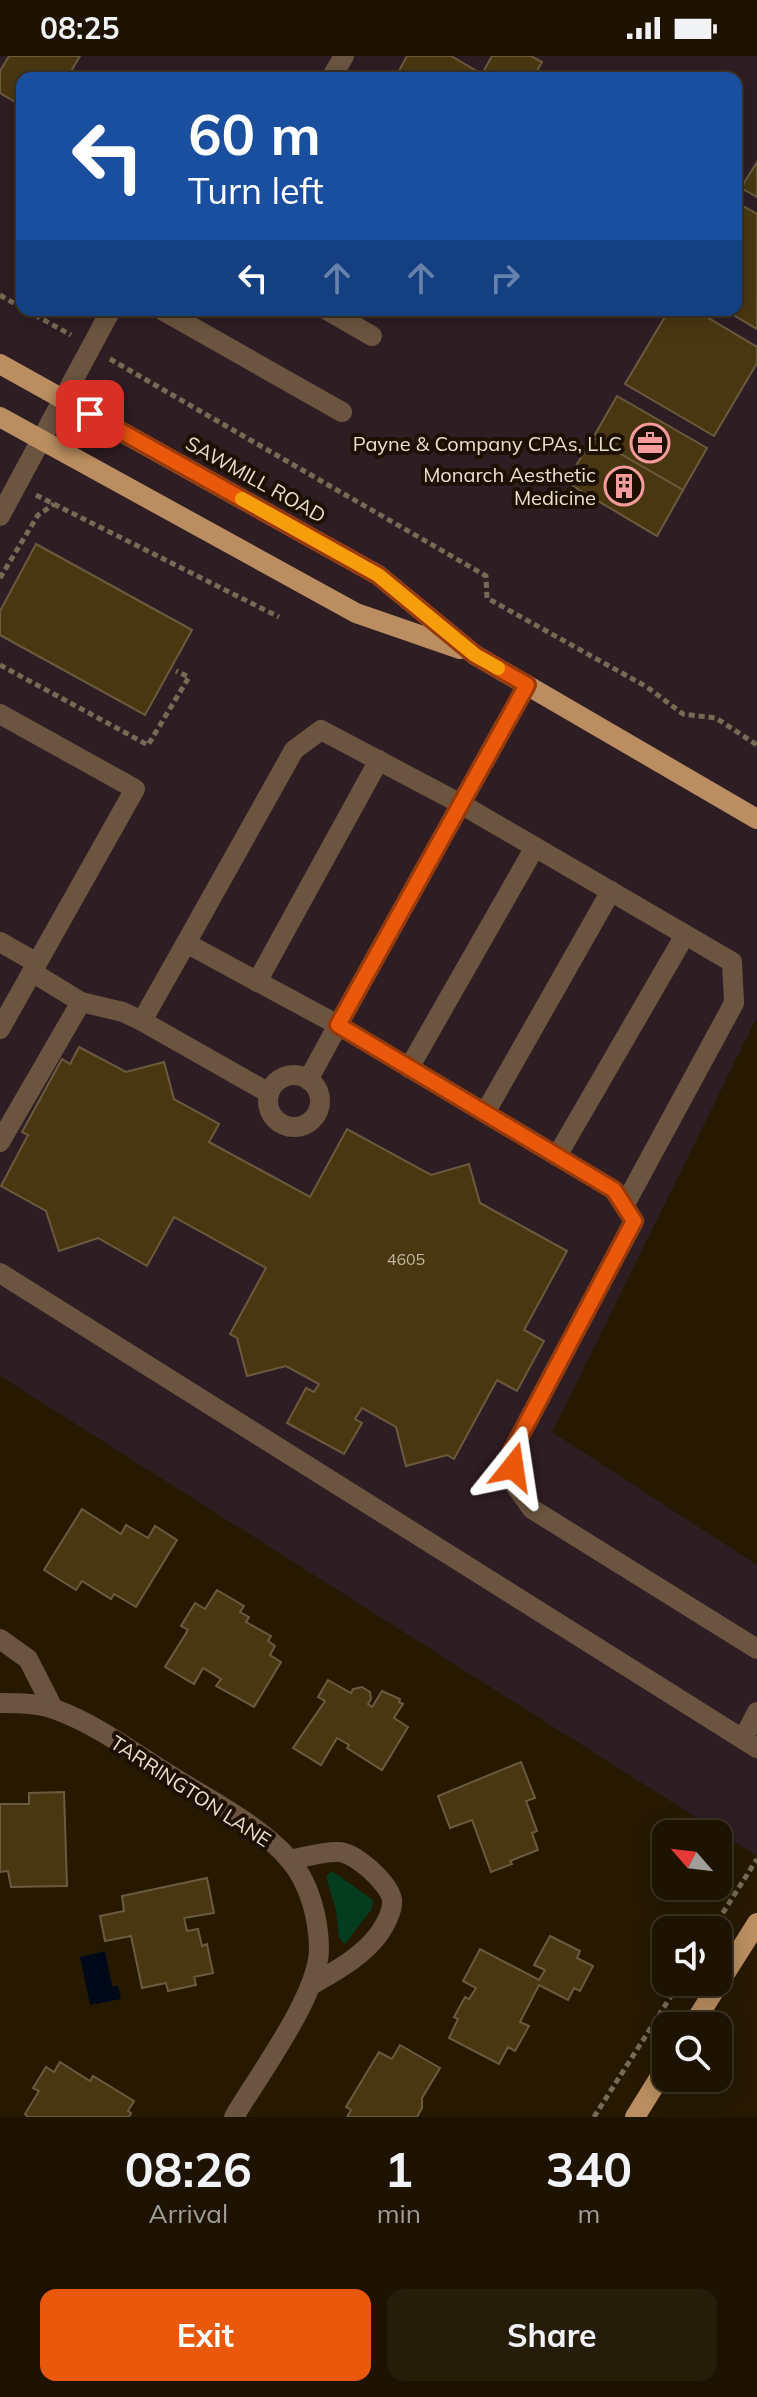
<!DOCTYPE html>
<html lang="en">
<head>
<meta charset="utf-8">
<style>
  body { margin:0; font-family:Mulish,sans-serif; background:#251c0a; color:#f1f3f6; height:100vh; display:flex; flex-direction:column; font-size:30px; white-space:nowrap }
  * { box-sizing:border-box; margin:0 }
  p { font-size:26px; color:#a09e99 }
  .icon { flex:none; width:44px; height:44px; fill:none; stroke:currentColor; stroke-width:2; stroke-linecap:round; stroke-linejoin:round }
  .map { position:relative; height:2061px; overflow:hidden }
  .drawer { display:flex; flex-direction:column; background:#1d1300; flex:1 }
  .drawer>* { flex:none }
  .banner { position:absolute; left:16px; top:16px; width:726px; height:244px; border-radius:16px; box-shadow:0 4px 20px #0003,0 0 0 2px #3b3222; background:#1a4fa0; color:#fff; overflow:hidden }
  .needle { width:52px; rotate:298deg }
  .buttons { position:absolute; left:652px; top:1764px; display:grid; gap:16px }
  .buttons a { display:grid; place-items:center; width:80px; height:80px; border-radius:16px; background:#1d1300; box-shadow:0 4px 20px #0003,0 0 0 2px #3b3222; font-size:40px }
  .pin { position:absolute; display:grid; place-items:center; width:68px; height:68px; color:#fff; margin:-34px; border-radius:16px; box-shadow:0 4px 12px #0006 }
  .me { position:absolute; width:88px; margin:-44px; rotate:15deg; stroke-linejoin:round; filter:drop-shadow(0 0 6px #0008) }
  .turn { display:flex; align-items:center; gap:28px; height:168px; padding:0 40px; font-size:36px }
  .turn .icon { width:104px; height:104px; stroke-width:2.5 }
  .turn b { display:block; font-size:56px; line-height:68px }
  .lanes { display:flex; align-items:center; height:76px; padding:0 40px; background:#0003; justify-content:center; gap:40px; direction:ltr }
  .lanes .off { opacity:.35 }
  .eta { display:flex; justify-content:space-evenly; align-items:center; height:136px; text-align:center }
  .eta b { font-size:48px; font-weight:700; line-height:56px }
  .button { display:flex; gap:16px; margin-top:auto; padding:16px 40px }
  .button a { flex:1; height:92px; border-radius:16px; background:#ea580c; color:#fff; font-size:32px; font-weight:700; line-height:92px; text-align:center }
  .button a+a { background:#251c0a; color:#f1f3f6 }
  .status { display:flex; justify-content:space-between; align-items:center; height:56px; padding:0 40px; background:#1d1300; direction:ltr }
  .status svg { height:22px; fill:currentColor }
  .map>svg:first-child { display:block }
  .commercial { fill:#2f1d24; fill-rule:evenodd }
  .green { fill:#033c1e }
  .water { fill:#000917 }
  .building { fill:#493712; stroke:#6b5b3e; stroke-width:2 }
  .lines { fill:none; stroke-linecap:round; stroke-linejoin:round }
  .path { stroke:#776b56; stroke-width:5; stroke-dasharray:6 4; stroke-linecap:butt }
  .minor { stroke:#6b5540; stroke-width:20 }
  .major { stroke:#ba8e60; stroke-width:20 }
  .route-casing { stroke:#983908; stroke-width:20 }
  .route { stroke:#ea580c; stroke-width:14 }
  .slow { stroke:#f59e0b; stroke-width:14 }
  .labels { text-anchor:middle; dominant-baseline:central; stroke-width:8; stroke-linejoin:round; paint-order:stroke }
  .number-label { font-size:16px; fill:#c1b6a0 }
  .poi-label { font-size:20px; fill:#e9e0d0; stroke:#1e1000; text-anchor:end }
  .street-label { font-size:20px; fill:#e9e0d0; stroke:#1e1000 }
</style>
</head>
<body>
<div class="status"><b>08:25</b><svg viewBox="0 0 49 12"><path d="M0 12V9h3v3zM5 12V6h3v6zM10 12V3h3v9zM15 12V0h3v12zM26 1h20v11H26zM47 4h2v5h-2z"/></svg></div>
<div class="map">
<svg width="757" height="2061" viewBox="0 0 757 2061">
  <rect width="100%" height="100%" fill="#271900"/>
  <!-- commercial -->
  <path class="commercial" d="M0 0H757V961L552 1376 757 1509V1800L0 1320ZM22 22H736V254H22Z"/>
  <!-- green -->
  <polygon class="green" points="332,1815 373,1844 371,1854 345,1888 339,1881 336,1855 326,1820"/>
  <!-- water -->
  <polygon class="water" points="105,1895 112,1930 118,1930 121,1943 90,1949 80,1901"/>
  <!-- building -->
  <g class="building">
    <polygon points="9,0 80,0 67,22 22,22 22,50 0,37 0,15"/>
    <polygon points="407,0 451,0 482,18 492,0 531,0 542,6 533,22 395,22"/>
    <polygon points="757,106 757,141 741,132"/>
    <polygon points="736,146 757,158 757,273 725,254 736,254"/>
    <polygon points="669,254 695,254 757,291 757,307 714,380 625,328"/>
    <polygon points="617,340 707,392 683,434 593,382"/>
    <polygon points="593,382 683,434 657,480 566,426"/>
    <polygon points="36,488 192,574 145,659 0,579 0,555"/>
    <polygon points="79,991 126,1016 164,1006 174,1043 219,1068 209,1086 310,1141 347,1073 431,1119 469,1108 480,1147 567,1195 524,1274 544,1285 517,1335 497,1324 454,1403 447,1399 406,1410 396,1371 362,1352 355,1363 362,1367 344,1398 287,1367 306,1332 314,1336 319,1328 286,1310 247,1320 237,1282 230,1278 266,1212 174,1161 147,1210 98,1182 59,1195 46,1155 1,1130 28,1079 22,1076 62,1003 70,1008"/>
    <polygon points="82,1453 121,1478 126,1469 148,1482 155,1470 177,1484 136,1551 114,1538 111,1543 82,1525 76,1534 44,1514"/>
    <polygon points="217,1534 244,1550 240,1556 249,1561 246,1566 271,1580 268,1585 275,1590 270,1599 281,1606 254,1651 216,1630 221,1623 203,1612 194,1628 165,1611 188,1574 181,1570 195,1547 205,1553"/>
    <polygon points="328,1624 351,1637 353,1633 362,1631 370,1636 371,1643 368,1648 372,1651 382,1635 400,1643 399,1646 403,1648 394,1662 408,1671 382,1714 347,1692 349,1689 337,1682 321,1709 293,1692 325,1645 318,1641"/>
    <polygon points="521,1706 535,1742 526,1745 537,1775 532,1777 538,1794 510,1805 512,1808 491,1816 472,1764 450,1772 438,1740"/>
    <polygon points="64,1736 67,1830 11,1831 8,1815 0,1816 0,1748 29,1748 29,1737"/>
    <polygon points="207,1822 214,1857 184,1862 187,1875 198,1873 202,1890 207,1888 213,1917 194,1921 196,1929 168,1935 166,1927 142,1932 131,1880 105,1885 100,1860 124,1855 122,1840"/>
    <polygon points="550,1880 580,1895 577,1902 593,1910 580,1935 574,1932 568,1944 539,1929 520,1966 529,1970 515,1995 508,1991 499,2008 449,1982 458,1963 454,1961 465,1941 469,1943 476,1932 463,1925 480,1893 539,1924 545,1914 534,1909"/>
    <polygon points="400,1989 440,2012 422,2042 422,2052 417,2061 347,2061 351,2054 346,2051 379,1996 392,2003"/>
    <polygon points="60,2006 90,2025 93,2020 134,2045 128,2055 131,2057 129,2061 28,2061 25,2058 39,2035 33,2032 46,2011 54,2016"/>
  </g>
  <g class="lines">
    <!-- path -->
    <g class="path">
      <polyline points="0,239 22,252"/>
      <polyline points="26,254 71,279"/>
      <polyline points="110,303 486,520 487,542 647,631 683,658 716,662 757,689"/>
      <polyline points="36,439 279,561"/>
      <polyline points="0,522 38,459 54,448"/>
      <polyline points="0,609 148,689 189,621 176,615"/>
      <polyline points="712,1874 757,1803"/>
      <polyline points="594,2061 680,1926"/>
    </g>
    <!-- minor -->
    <g class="minor">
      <polyline points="331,22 344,0"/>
      <polyline points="162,254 342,356"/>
      <polyline points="327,254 372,280"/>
      <polyline points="0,460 111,254"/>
      <polyline points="0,658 135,733 0,973"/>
      <polyline points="0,886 37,907"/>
      <polyline points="186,887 294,694 321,674 461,748 732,906 734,947 624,1150"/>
      <polyline points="32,916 81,946 123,956 142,965 186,887 338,969 527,629"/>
      <polyline points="257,926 379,704"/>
      <polyline points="142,965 269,1037"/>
      <polyline points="409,1012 535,791"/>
      <circle cx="294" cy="1045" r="26"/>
      <polyline points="308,1024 338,969 614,1134 634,1165 512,1395 514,1428 532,1453 757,1593"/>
      <polyline points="485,1057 611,835"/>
      <polyline points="0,1086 81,946"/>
      <polyline points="557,1100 685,879"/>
      <polyline points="0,1217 757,1692"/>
      <polyline points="0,1583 28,1603 53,1652"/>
      <path d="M0 1647C18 1647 37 1647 54 1653 94 1667 130 1694 165 1716 207 1743 256 1766 289 1803 310 1827 319 1864 319 1894 318 1940 258 2020 234 2061"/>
      <polyline points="743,1683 757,1656"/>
      <path d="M290 1804C305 1801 324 1795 339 1796 356 1797 389 1827 392 1844 393 1855 385 1869 379 1878 361 1902 335 1915 310 1930"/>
    </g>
    <!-- major -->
    <g class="major">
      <polyline points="0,308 378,519 475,599 757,763"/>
      <polyline points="0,361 356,557 460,593"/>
      <polyline points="692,1970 757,1867"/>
      <polyline points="635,2061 666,2011"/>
    </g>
  </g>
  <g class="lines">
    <defs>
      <polyline id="route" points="90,358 378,519 475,599 527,629 338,969 614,1134 634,1165 512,1395 513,1411"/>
    </defs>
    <!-- route casing -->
    <use href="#route" class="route-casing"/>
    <!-- route -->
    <use href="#route" class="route"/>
    <!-- slow -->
    <polyline class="slow" points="242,443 378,519 475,599 498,612"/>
  </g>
  <!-- icons -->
  <defs>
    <symbol id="office-ring" viewBox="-11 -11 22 22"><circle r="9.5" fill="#1e1000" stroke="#f59b9c" stroke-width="1.5"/><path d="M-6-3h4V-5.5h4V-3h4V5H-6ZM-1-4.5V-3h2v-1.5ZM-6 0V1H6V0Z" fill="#f59b9c"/></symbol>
    <symbol id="building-ring" viewBox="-11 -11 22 22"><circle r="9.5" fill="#1e1000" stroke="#f59b9c" stroke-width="1.5"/><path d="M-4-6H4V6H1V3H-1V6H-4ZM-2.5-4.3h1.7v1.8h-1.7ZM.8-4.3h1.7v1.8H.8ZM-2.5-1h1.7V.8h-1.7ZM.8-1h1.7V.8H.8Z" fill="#f59b9c"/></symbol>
  </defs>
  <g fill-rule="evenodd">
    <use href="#office-ring" x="628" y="365" width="44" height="44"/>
    <use href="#building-ring" x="602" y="408" width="44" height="44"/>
  </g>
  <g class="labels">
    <!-- number labels -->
    <g class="number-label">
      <text x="406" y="1203">4605</text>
    </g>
    <!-- poi labels -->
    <g class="poi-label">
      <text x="622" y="387">Payne &amp; Company CPAs, LLC</text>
      <text x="596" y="418">Monarch Aesthetic<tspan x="596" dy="23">Medicine</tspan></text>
    </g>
    <!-- street labels -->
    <g class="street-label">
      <text transform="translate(256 423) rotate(29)">SAWMILL ROAD</text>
      <text transform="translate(191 1735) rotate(33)">TARRINGTON LANE</text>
    </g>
  </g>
</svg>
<div class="buttons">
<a><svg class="needle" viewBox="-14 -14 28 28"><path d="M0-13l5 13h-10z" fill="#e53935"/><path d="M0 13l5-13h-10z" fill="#a09e99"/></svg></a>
<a><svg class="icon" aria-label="sound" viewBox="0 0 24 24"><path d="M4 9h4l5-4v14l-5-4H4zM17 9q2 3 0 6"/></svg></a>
<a><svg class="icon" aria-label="search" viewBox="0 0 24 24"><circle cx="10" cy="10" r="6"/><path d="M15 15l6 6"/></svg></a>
</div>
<div class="pin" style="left:90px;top:358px;background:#d93025"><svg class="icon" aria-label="arrive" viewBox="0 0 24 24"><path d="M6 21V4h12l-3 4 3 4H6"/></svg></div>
<svg class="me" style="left:513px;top:1411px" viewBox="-20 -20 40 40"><path d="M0-17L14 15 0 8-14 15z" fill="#ea580c" stroke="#fff" stroke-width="4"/></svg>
<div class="banner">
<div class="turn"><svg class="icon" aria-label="left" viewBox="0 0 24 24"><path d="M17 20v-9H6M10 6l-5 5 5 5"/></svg><div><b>60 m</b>Turn left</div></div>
<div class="lanes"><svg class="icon" aria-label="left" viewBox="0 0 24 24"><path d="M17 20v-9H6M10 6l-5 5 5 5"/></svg><svg class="icon off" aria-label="ahead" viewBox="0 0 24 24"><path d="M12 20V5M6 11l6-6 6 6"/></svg><svg class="icon off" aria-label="ahead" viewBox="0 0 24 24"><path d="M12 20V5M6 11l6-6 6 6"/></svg><svg class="icon off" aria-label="right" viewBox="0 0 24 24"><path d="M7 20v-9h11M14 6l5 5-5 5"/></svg></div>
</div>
</div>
<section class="drawer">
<div class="eta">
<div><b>08:26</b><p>Arrival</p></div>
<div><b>1</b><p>min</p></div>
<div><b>340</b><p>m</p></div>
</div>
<div class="button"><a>Exit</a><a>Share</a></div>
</section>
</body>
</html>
